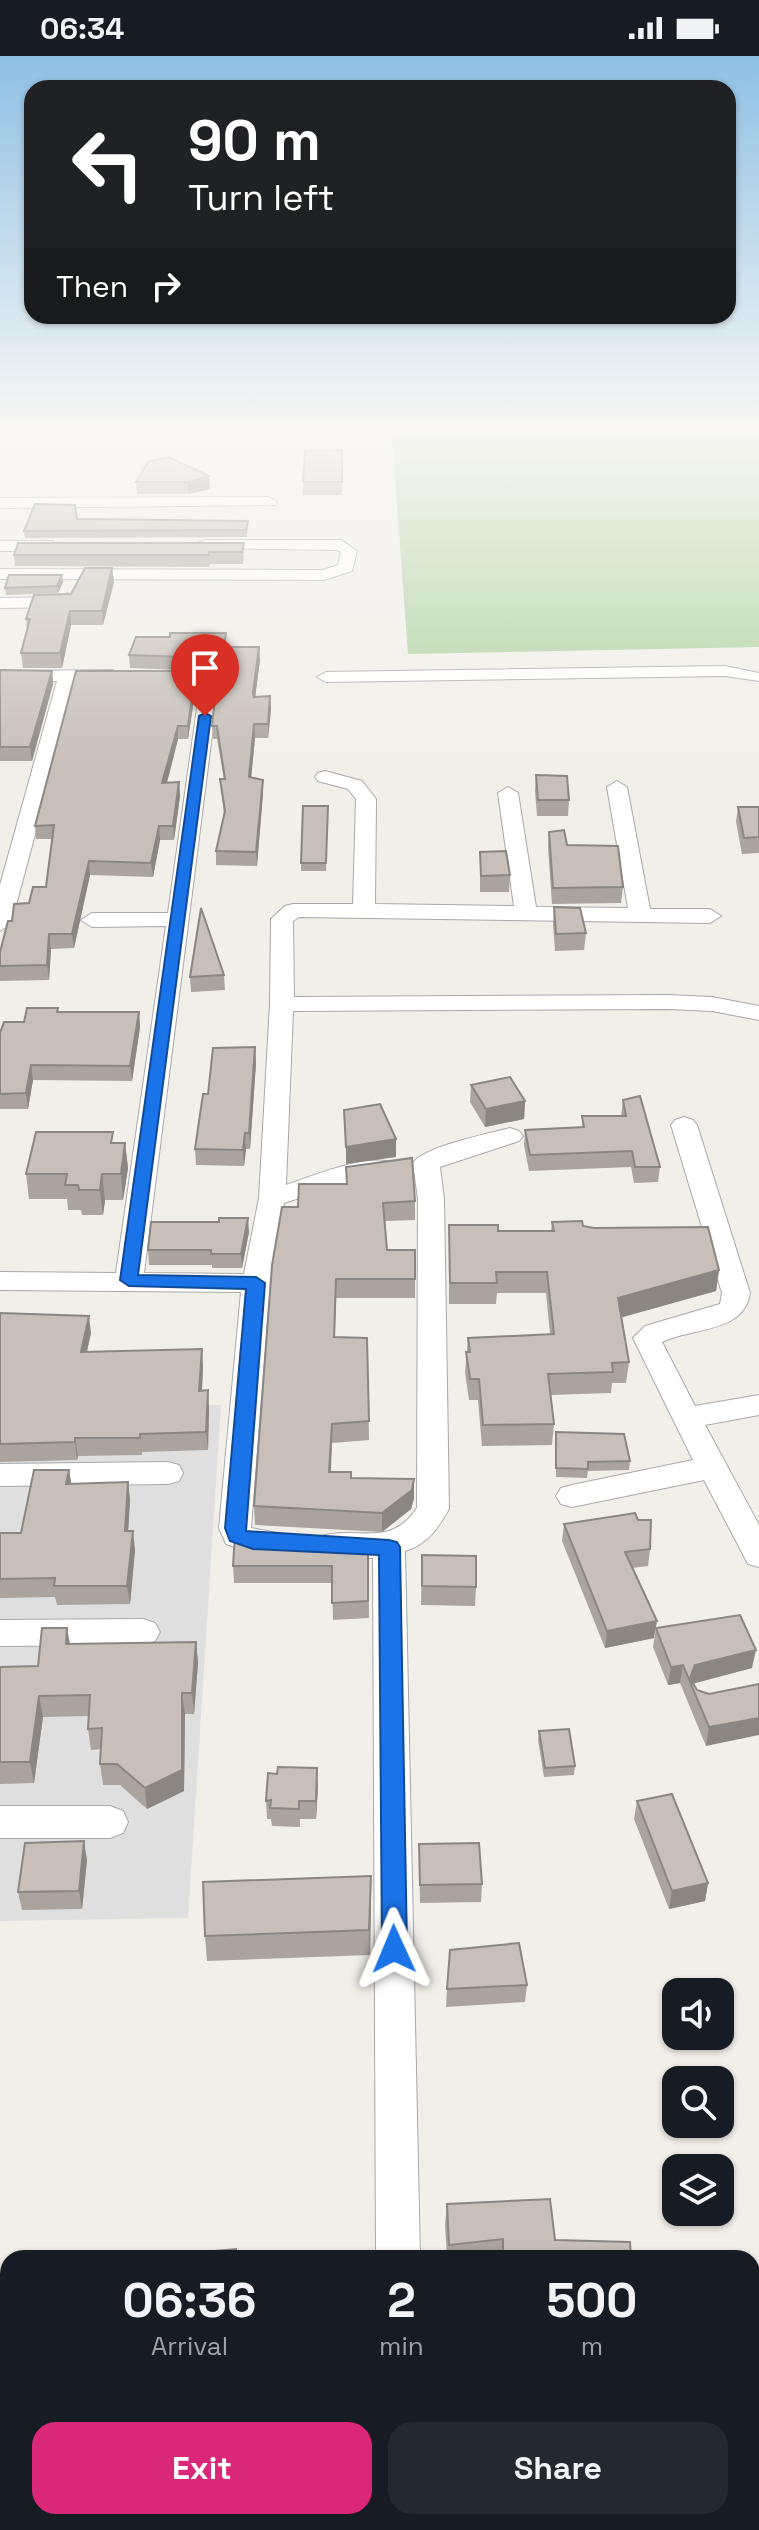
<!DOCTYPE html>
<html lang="en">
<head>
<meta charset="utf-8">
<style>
  body { margin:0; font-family:"Space Grotesk",sans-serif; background:#242831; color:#f1f3f6; height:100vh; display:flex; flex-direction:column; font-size:30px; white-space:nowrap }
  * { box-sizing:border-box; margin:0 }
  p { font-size:26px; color:#9ea1a6 }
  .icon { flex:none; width:44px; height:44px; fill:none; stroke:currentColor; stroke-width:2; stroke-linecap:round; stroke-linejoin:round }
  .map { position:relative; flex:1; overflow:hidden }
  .details { position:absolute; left:0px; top:2194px; width:760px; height:280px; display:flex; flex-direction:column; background:#171b24; border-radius:24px 24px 0 0; box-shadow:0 2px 6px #0004 }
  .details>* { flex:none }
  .banner { position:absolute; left:24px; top:24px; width:712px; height:244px; border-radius:24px; box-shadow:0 2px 6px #0004; background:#202124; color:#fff; overflow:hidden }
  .tools { position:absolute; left:662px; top:1922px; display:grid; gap:16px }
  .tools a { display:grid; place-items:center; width:72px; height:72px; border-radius:16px; background:#171b24; box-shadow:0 2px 6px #0004; font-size:40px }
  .pin { position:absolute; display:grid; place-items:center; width:68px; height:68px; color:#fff; margin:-82px -34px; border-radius:50% 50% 50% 0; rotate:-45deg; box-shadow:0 0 8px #0007 }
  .pin .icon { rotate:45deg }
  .me { position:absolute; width:88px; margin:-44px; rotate:359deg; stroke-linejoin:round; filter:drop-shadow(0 0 6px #0008) }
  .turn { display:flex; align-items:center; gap:28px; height:168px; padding:0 32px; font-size:36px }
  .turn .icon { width:104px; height:104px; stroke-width:2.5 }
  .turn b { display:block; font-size:56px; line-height:68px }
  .then { display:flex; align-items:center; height:76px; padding:0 32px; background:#0003; gap:16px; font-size:30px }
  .eta { display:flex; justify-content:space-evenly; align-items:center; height:136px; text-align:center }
  .eta b { font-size:48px; font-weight:700; line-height:56px }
  .button { display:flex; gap:16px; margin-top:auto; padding:16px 32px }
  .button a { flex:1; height:92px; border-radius:24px; background:#db2777; color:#fff; font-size:32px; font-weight:700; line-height:92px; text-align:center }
  .button a+a { background:#242831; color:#f1f3f6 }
  .status { display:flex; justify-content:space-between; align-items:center; height:56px; padding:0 40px; background:#171b24; direction:ltr }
  .status svg { height:22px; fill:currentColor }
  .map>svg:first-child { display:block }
  .residential { fill:#e0dfdf }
  .forest { fill:#add19e }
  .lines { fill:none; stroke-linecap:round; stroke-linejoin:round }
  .service-casing { stroke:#a9a9a9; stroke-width:2 }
  .minor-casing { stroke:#a9a9a9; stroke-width:2 }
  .service { fill:#fff; fill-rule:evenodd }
  .minor { fill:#fff; fill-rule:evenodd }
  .wall { fill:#aba49e }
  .shaded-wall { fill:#8b8681 }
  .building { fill:#c7bfb8; stroke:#8b8681; stroke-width:2 }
  .route { fill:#1a73e8; stroke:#114b97; stroke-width:2 }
</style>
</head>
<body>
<div class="status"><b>06:34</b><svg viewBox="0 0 49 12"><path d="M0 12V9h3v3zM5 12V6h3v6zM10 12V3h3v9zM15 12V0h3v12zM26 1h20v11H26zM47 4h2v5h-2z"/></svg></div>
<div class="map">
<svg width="759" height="2474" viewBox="0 0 759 2474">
  <rect width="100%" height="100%" fill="#f2efe9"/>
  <!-- residential -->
  <polygon class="residential" points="221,1349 188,1862 0,1865 0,1350"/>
  <!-- forest -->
  <polygon class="forest" points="391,369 759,369 759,591 408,598"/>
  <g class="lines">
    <defs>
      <g id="service">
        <polygon points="8,2401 8,2466 12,2466 10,2474 0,2474 0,2405"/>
        <polygon points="90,2466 114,2466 113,2474 89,2474"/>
        <rect x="213" y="2466" width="24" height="8"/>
      </g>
      <g id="minor">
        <polygon points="269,441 277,446 274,449 0,452 0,442"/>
        <polygon points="206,484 341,484 357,495 352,515 324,524 0,523 0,513 323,514 338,509 341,496 337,494 200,492 200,486"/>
        <polygon points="0,485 52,485 60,490 52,495 0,495"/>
        <polygon points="68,537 76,542 63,551 0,552 0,542 59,541"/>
        <polygon points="725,610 759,617 759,625 725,620 326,626 317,621 326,616"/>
        <polygon points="113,614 122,619 119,623 76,625 11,868 0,875 0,829 57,625 0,625 0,615"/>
        <path d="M158 615 207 618 213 620 218 631 144 1217 244 1218 259 1142 270 948 271 863 285 850 293 848H353L356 743 348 733 318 725 315 721 318 717 325 715 362 725 376 743 375 848 514 850 498 737 508 731 518 737 536 851 628 852 607 731 617 725 627 731 650 853H710L721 860 710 867 299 861 293 865 294 941 668 939 712 941 759 950V964L712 955 668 953 293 955 286 1129C313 1120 363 1099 390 1106L394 1112 390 1118 346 1127 284 1147 270 1227 251 1472 282 1478 287 1486 282 1494C262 1501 245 1495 226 1488L219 1472 241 1236 0 1234V1216L116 1217 166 870 92 871 81 864 92 857H168L200 631 199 627 152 624 149 620 152 616Z"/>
        <path d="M684 1061 693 1064 697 1069 750 1237C744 1277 694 1271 662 1286L695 1350 759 1339V1359L705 1369 759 1469V1511L748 1508 704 1424 572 1451 561 1448 556 1440 561 1432 572 1429 693 1404 633 1282 645 1270 720 1248 722 1237 671 1069 675 1064Z"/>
        <path d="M510 1072 519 1075 523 1080 519 1085 440 1111 444 1143 449 1453C438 1472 427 1489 405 1495L420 2202H376L373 1502 329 1501 318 1497 313 1489 318 1481C356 1468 389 1494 417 1452L418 1143 413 1107C425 1090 488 1078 510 1072Z"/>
        <polygon points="168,1406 179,1409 183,1417 179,1425 168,1428 0,1430 0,1408"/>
        <polygon points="143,1563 155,1567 160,1576 155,1585 143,1589 0,1590 0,1564"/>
        <polygon points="0,1750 110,1750 123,1755 128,1766 123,1777 110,1782 0,1782"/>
        <polygon points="378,2466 426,2466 427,2474 379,2474"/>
      </g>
    </defs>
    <!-- service casing -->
    <use href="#service" class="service-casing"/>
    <!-- minor casing -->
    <use href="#minor" class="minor-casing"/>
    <!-- service -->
    <use href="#service" class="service"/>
    <!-- minor -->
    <use href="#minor" class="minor"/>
  </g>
  <!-- wall -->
  <g class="wall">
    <polygon points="342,394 342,439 303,439 303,426"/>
    <polygon points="148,406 210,433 188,438 137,438 136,426"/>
    <polygon points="248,472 247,481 25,482 24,475"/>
    <polygon points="244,487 243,508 210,508 209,511 15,510 14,499"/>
    <polygon points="112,512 114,526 103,569 71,569 62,612 23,612 21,597 27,573 26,563 71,538"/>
    <polygon points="63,526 58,537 6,539 5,532"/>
    <polygon points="227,591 260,604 255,641 271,653 268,682 255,682 251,721 263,724 263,737 257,810 216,809 216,795 224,758 220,723 224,723 217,683 213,683 212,670 217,623 207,615 130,612 129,599"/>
    <polygon points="0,614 52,615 53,628 32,705 0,705"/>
    <polygon points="196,631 188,683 178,683 167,727 179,726 180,740 174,784 160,784 153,821 90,819 74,892 51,893 49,924 0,925 0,896 12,865 29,847 46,831 52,783 36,783 35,770"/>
    <polygon points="536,719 569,744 568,760 537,760 535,735"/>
    <polygon points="303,750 328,750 326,815 301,815"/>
    <polygon points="738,751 759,751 759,797 742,798 736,766"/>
    <polygon points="549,776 623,831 621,847 552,848 548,792"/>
    <polygon points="480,796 510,819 509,836 480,836"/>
    <polygon points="554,851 586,877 584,894 555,895 553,868"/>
    <polygon points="224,919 225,934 191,936 190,921"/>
    <polygon points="59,956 139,956 140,971 132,1025 33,1024 28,1053 0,1053 0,977 24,966"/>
    <polygon points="255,991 256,1007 250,1093 246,1093 244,1110 196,1109 195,1093 208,1038"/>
    <polygon points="471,1029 525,1045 524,1063 485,1071 470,1046"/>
    <polygon points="623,1044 660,1111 658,1126 634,1127 631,1111 529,1115 524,1089 525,1074 582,1071 582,1060 621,1060"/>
    <polygon points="115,1087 125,1087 128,1112 123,1144 105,1144 103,1159 82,1159 81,1154 68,1154 67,1143 29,1143 26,1118"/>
    <polygon points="415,1145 415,1164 385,1165 387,1194 415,1194 415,1242 336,1242 335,1281 367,1282 369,1384 332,1387 331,1416 351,1422 414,1423 414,1442 411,1453 382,1476 255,1469 254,1450 282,1151"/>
    <polygon points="219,1166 249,1176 242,1212 212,1212 212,1209 149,1209 148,1194"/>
    <polygon points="552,1166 583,1170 719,1214 716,1235 621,1261 629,1306 626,1327 612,1327 611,1337 551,1339 554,1368 552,1389 482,1390 478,1344 469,1344 465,1316 468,1282 550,1278 546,1237 497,1237 496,1248 449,1248 449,1169 498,1175 551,1175"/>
    <polygon points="0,1257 91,1277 87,1295 203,1310 202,1335 209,1352 208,1394 142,1396 142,1399 78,1400 77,1404 0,1406"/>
    <polygon points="556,1376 630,1405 629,1414 588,1415 587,1422 556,1421"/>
    <polygon points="69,1414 71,1428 128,1426 130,1444 128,1475 135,1494 130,1548 57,1549 55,1541 0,1542 0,1477 21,1477"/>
    <polygon points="564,1468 650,1493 648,1510 632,1512 654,1582 605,1592 562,1485"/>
    <polygon points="252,1483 368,1488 369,1562 333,1564 332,1527 234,1527 233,1510"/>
    <polygon points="422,1499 476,1531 475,1550 421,1549"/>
    <polygon points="656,1572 752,1612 693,1627 697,1634 709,1638 759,1628 706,1690 680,1627 668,1629 653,1591"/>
    <polygon points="196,1586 198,1607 194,1658 185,1658 184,1735 147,1753 120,1729 103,1729 100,1708 101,1693 91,1694 88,1673 89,1660 43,1661 34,1727 0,1728 0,1611 38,1610 70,1588"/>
    <polygon points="539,1675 575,1710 574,1719 544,1721 538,1684"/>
    <polygon points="318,1730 316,1763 300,1763 300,1771 272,1770 271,1763 267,1763 266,1745"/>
    <polygon points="637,1745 708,1827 705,1845 669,1853 634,1763"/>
    <polygon points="419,1788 482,1828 481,1846 420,1847"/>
    <polygon points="87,1804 82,1853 22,1854 18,1836"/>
    <polygon points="371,1846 370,1899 207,1905 205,1880"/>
    <polygon points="527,1929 525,1946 446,1951 447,1933"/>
    <polygon points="447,2148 555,2184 631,2202 447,2202 445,2169"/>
    <polygon points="752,2363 759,2363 759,2456 754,2456 756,2474 580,2474 579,2466 752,2466"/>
  </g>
  <!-- shaded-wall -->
  <g class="shaded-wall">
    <polygon points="209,420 210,433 188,438 188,426"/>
    <polygon points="112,512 114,526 103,569 102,555"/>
    <polygon points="62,519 63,526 58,537 57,530"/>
    <polygon points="70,555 71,569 62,612 60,597"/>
    <polygon points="259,591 260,604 254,650 253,637"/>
    <polygon points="52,615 53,628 32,705 30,691"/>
    <polygon points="195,618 196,631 188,683 188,670"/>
    <polygon points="270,640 271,653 268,682 268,668"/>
    <polygon points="254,668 255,682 250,734 249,721"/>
    <polygon points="178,670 178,683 163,741 162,727"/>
    <polygon points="263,724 263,737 257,810 256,796"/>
    <polygon points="179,726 180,740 174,784 173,770"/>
    <polygon points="159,770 160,784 153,821 151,807"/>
    <polygon points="89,805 90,819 74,892 72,878"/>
    <polygon points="49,878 51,893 49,924 47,909"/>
    <polygon points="139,956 140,971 132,1025 130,1010"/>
    <polygon points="255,991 256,1007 250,1093 249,1077"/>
    <polygon points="31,1009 33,1024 28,1053 26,1037"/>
    <polygon points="525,1045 524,1063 485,1071 486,1053"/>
    <polygon points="245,1077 246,1093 244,1110 243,1094"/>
    <polygon points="396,1083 396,1101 346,1108 346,1091"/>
    <polygon points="125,1087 128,1112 123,1144 121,1118"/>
    <polygon points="102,1118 105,1144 103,1159 100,1134"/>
    <polygon points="248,1162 249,1176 242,1212 241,1198"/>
    <polygon points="719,1214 716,1235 616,1263 618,1242"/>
    <polygon points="89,1260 91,1277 83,1313 81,1296"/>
    <polygon points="202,1293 203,1310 201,1352 199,1335"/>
    <polygon points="208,1334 209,1352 208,1394 206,1376"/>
    <polygon points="332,1368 332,1387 329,1435 329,1416"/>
    <polygon points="75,1382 78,1400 77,1404 75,1386"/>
    <polygon points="69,1414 72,1432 66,1428"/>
    <polygon points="414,1423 414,1442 411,1453 382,1476 382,1457"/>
    <polygon points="128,1426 130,1444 127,1494 125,1475"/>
    <polygon points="133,1475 135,1494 130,1548 127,1530"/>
    <polygon points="657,1565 654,1582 605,1592 607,1575"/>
    <polygon points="67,1572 71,1593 66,1588"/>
    <polygon points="196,1586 198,1607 194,1658 192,1637"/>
    <polygon points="756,1594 752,1612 692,1628 690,1625 695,1609"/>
    <polygon points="683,1609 680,1627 668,1629 671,1611"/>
    <polygon points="182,1637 185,1658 184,1735 147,1753 145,1732"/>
    <polygon points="39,1640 43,1661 34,1727 30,1706"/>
    <polygon points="759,1662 759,1679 706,1690 709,1671"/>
    <polygon points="317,1712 318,1730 316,1763 316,1745"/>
    <polygon points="84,1785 87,1804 82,1853 79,1835"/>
    <polygon points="371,1820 371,1846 370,1899 369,1874"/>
    <polygon points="708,1827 705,1845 669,1853 672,1835"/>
    <polygon points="82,2466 87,2466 86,2474 82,2474"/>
  </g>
  <!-- building -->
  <g class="building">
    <polygon points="342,394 342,426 303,426 305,395"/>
    <polygon points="169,401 209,420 188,426 136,426 148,406"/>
    <polygon points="35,448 75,449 77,463 248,465 246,474 24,475"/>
    <polygon points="18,487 244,487 242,496 209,496 209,499 14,499"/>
    <polygon points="85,512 112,512 102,555 70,555 60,597 21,597 30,563 26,563 34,539 71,538"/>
    <polygon points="9,519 62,519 57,530 5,532"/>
    <polygon points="170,577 226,577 224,591 259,591 253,637 254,641 270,640 268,668 254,668 249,721 263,724 256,796 216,795 225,755 220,723 225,723 217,670 212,670 218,612 207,602 129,599 136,581 170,581"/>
    <polygon points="0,614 52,615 30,691 0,691"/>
    <polygon points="76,615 178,615 195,618 188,670 178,670 162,727 179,726 173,770 159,770 151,807 89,805 72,878 49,878 47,909 0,910 0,896 8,865 12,865 14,848 29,847 33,831 46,831 54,769 35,770"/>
    <polygon points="536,719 567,720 569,744 538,744"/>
    <polygon points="303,750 328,750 326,807 301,807"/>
    <polygon points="738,751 759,751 759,781 744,782"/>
    <polygon points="564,774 567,789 618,790 623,831 553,832 549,776"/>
    <polygon points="506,795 510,819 481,820 480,796"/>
    <polygon points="554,851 580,852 586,877 556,878"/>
    <polygon points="201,852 224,919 190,921"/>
    <polygon points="27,952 58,952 57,956 139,956 130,1010 31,1009 26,1037 0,1038 0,977 4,966 24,966"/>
    <polygon points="255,991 249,1077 245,1077 243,1094 195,1093 203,1038 208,1038 213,992"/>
    <polygon points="510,1021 525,1045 486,1053 471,1029"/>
    <polygon points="640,1040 660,1111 635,1111 632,1095 530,1099 525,1074 584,1071 582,1060 626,1060 623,1044"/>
    <polygon points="380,1048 396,1083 346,1091 344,1054"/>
    <polygon points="36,1076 113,1076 111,1087 125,1087 121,1118 102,1118 100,1134 79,1134 78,1129 65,1129 67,1118 26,1118"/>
    <polygon points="412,1102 415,1145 383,1147 387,1194 415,1194 415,1223 336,1223 334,1281 367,1282 369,1365 332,1368 329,1416 351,1416 351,1422 414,1423 412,1434 382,1457 254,1450 272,1209 282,1151 298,1151 299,1128 347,1128 346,1111"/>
    <polygon points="219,1162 248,1162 241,1198 211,1198 211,1194 148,1194 151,1166 219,1166"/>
    <polygon points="582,1165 583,1170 594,1172 708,1171 719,1214 618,1242 629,1306 612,1307 613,1316 548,1318 554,1368 483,1369 479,1323 470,1323 466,1296 470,1296 468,1282 554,1278 547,1216 496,1216 497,1227 450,1227 449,1169 498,1169 498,1175 554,1175 552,1166"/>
    <polygon points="0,1257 89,1260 81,1296 202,1293 199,1335 208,1334 206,1376 140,1378 140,1382 75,1382 75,1386 0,1388"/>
    <polygon points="556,1376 624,1378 630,1405 588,1406 588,1413 556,1412"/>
    <polygon points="34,1414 69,1414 66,1428 128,1426 125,1475 133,1475 127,1530 54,1530 55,1522 0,1523 0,1477 21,1477"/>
    <polygon points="635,1457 638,1464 651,1464 650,1493 625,1496 657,1565 607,1575 564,1468"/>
    <polygon points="235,1478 252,1483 368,1488 368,1545 332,1547 332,1510 233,1510"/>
    <polygon points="422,1499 476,1500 476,1531 422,1530"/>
    <polygon points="740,1559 756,1594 695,1609 690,1622 697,1634 709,1638 759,1628 759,1662 709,1671 683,1609 671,1611 656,1572"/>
    <polygon points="42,1572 67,1572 66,1588 196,1586 192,1637 182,1637 182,1714 145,1732 117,1708 100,1708 102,1672 88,1673 90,1639 39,1640 30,1706 0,1706 0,1611 38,1610"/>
    <polygon points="569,1673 575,1710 545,1712 539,1675"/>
    <polygon points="278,1711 317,1712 316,1745 299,1745 299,1753 270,1752 271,1744 266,1745 268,1717 277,1718"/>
    <polygon points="672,1738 708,1827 672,1835 637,1745"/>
    <polygon points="84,1785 79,1835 18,1836 25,1787"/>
    <polygon points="479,1787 482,1828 420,1829 419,1788"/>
    <polygon points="371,1820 369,1874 205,1880 203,1826"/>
    <polygon points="519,1887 527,1929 447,1933 450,1894"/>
    <polygon points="550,2143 555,2184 630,2186 631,2202 503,2202 503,2183 449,2189 447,2148"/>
    <polygon points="236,2193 236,2202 181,2202 181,2198"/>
    <polygon points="752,2363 759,2363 759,2439 752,2439 756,2474 584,2474 583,2466 752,2466"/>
    <polygon points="8,2456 8,2466 82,2466 82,2474 2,2474 4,2463"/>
    <polygon points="159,2466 204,2466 204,2474 158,2474"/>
    <polygon points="272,2466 333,2466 334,2474 272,2474"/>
    <rect x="432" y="2466" width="48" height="8"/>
  </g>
  <!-- sky -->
  <linearGradient id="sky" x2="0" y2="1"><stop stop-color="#8fc0e4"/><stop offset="0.52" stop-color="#f9f8f5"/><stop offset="1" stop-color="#f9f8f5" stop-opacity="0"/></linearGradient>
  <rect width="759" height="715" fill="url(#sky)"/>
  <!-- route -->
  <polygon class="route" points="205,657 211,660 138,1219 256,1221 265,1227 246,1475 389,1484 397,1486 400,1491 407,1893 403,1901 394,1904 386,1901 382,1893 379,1499 253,1493 230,1485 225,1472 246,1233 129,1230 120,1224 199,660"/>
</svg>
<div class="tools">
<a><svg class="icon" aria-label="sound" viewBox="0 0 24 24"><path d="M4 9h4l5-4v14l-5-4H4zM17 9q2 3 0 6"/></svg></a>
<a><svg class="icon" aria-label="search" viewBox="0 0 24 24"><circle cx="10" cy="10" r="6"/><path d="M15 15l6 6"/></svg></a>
<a><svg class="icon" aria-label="layers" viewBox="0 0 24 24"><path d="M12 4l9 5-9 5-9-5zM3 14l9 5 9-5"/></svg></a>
</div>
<div class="pin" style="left:205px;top:660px;background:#d93025"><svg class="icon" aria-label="arrive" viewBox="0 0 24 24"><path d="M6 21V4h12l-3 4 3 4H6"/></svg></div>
<svg class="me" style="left:394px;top:1893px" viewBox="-20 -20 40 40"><path d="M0-17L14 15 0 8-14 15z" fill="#1a73e8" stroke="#fff" stroke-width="4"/></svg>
<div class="banner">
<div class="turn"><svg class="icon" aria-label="left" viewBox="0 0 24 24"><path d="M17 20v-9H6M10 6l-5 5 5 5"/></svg><div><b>90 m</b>Turn left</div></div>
<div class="then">Then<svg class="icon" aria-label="right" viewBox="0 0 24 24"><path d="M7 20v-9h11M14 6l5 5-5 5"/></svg></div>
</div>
<section class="details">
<div class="eta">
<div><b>06:36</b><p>Arrival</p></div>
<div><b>2</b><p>min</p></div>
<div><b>500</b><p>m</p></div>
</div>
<div class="button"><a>Exit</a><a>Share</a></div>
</section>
</div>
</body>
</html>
